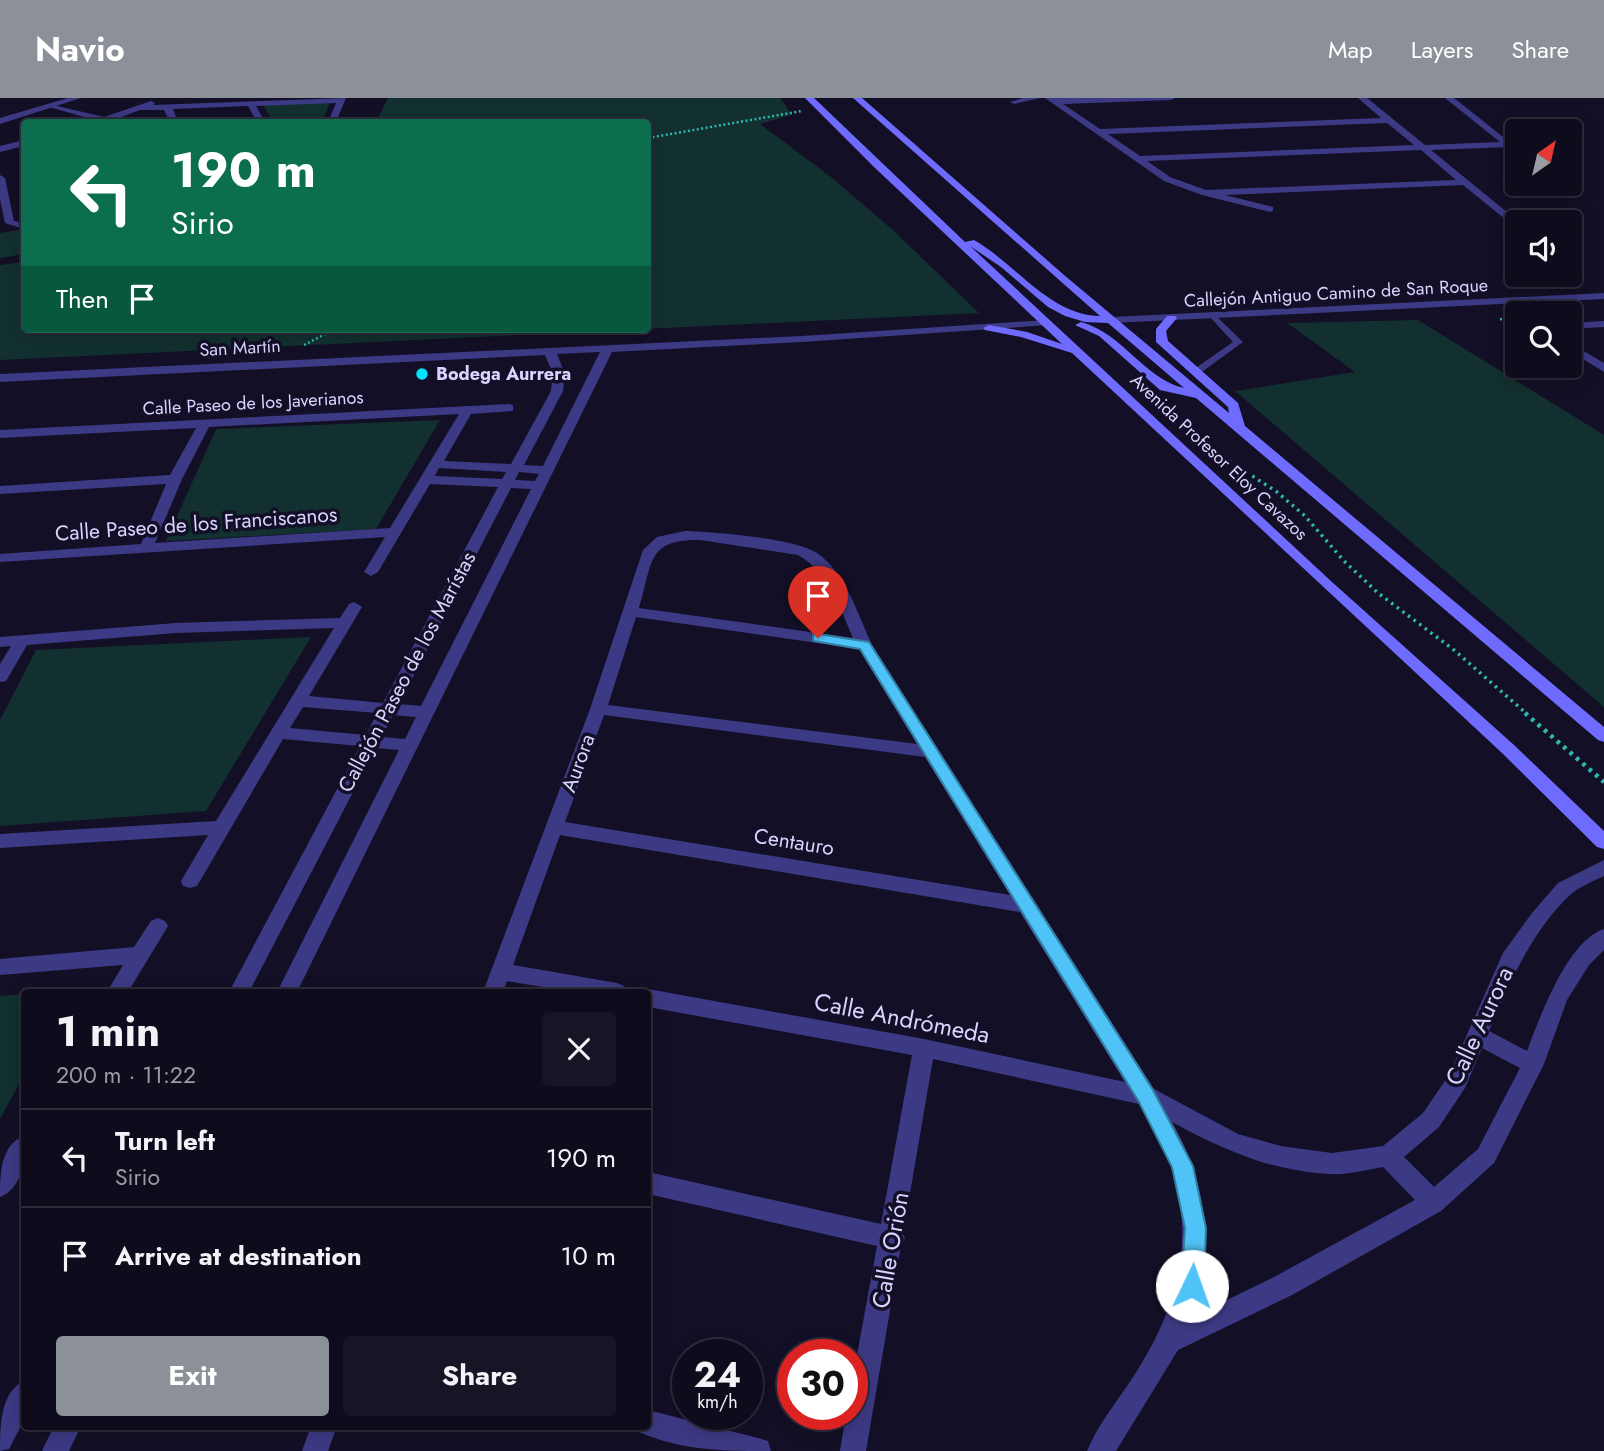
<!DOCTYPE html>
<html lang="en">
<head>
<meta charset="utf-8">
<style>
  body { margin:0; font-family:Jost,sans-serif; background:#171425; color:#f1f3f6; height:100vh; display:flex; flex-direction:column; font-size:26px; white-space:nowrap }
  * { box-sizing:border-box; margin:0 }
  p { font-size:23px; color:#9b9ba3 }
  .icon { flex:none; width:38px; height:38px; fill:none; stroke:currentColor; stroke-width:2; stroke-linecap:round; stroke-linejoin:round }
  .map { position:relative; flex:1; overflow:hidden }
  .side { position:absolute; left:21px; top:891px; width:630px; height:441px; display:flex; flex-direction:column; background:#0e0b1c; border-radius:7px; box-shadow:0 4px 18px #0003,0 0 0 2px #2e2b3b }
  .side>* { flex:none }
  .banner { position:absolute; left:21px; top:21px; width:630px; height:214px; border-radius:7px; box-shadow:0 4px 18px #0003,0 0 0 2px #2e2b3b; background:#0b6e4f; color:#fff; overflow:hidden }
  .needle { width:46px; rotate:34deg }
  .fabs { position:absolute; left:1505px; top:21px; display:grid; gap:14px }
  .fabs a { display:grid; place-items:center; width:77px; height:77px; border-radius:7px; background:#0e0b1c; box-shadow:0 4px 18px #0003,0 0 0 2px #2e2b3b; font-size:35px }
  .speed { position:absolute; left:672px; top:1241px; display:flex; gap:14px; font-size:35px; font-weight:700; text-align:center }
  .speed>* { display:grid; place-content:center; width:91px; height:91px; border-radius:50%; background:#0e0b1c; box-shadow:0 4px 18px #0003,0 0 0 2px #2e2b3b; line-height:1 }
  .speed small { font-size:18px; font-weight:400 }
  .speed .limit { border:10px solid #d22; background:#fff; color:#111 }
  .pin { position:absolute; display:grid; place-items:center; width:60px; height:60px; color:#fff; margin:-72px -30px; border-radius:50% 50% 50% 0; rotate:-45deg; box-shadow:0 0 7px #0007 }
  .pin .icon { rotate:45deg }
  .me { position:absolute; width:77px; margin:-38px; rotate:3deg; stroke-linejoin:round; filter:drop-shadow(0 0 5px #0008) }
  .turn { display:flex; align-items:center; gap:24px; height:147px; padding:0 35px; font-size:32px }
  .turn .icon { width:91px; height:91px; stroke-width:2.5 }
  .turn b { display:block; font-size:49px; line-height:60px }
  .then { display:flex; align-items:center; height:66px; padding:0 35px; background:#0003; gap:14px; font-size:26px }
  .round { display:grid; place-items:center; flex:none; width:74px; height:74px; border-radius:7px; background:#171425 }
  .headline { display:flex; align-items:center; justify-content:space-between; height:119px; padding:0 35px }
  h1 { font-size:42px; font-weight:700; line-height:52px }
  .cta { display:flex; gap:14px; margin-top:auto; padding:14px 35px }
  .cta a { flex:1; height:80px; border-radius:7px; background:#8c9099; color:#fff; font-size:28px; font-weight:700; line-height:80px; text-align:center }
  .cta a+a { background:#171425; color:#f1f3f6 }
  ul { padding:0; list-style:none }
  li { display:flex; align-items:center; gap:21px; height:98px; padding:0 35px; border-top:2px solid #2e2b3b }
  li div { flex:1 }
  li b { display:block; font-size:26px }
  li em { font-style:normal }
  header { display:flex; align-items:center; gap:42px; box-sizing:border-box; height:98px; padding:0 35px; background:#8c9099; color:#fff }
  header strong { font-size:33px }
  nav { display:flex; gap:38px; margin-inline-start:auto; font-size:24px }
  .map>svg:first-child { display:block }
  .green { fill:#12302f }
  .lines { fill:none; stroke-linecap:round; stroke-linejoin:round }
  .path-far2 { stroke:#2fb8b0; stroke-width:2.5; stroke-dasharray:2 2.5; stroke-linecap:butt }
  .path-far1 { stroke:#2fb8b0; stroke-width:3.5; stroke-dasharray:2.5 4.5; stroke-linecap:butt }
  .path { stroke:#2fb8b0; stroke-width:4.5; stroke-dasharray:3.5 5; stroke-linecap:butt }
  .service { fill:#3d3a85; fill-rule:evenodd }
  .minor { fill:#3d3a85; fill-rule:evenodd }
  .tertiary { fill:#3d3a85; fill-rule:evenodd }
  .secondary { fill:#6f6bff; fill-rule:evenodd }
  .route { fill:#4fc3f7; stroke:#337fa1; stroke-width:2 }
  .poi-dot { fill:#00e5ff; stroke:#130f26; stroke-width:2.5 }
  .labels { text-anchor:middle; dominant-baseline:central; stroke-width:7; stroke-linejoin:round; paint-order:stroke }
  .far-street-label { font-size:18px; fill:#d9d4ff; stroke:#130f26 }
  .far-poi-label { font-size:18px; font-weight:bold; fill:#d9d4ff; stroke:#130f26; text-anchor:start }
  .street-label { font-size:21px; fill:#d9d4ff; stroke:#130f26 }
  .near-street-label { font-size:24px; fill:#d9d4ff; stroke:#130f26 }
</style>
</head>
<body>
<header>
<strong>Navio</strong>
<nav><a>Map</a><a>Layers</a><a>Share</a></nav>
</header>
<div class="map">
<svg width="1604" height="1353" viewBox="0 0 1604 1353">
  <rect width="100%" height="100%" fill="#130f26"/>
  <!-- green -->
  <g class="green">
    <polygon points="388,0 780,0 792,17 760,26 831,79 894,133 979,215 0,262 0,167 24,164 24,231 648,231 648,24 376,24"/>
    <polygon points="330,4 322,24 273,24 263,7"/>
    <polygon points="24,131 24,156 0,160 0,135"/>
    <polygon points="1418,222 1604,337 1604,609 1235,293 1355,274 1287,225"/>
    <polygon points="440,322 376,431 166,443 216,331"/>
    <polygon points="311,539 206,713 0,728 0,622 36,552"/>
    <polygon points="24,896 24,977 0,1021 0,898"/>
  </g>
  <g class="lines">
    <!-- path-far2 -->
    <g class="path-far2">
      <polyline points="648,40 802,13"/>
      <polyline points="1500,221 1517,224"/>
      <polyline points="304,247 335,231"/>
      <polyline points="1175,317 1225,361"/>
    </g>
    <!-- path-far1 -->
    <polyline class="path-far1" points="1223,359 1277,394 1305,418 1344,463 1378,495 1454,552 1527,616"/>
    <!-- path -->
    <polyline class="path" points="1525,615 1604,684"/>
    <!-- service -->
    <polygon class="service" points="1214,216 1243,244 1199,276 1193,276 1193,272 1233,244 1210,219"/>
    <!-- minor -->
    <g class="minor">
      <polygon points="346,0 336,24 328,24 336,5 256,8 265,24 257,24 248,8 173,11 178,24 170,24 164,12 140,12 108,24 94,24 95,22 49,9 53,7 104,19 151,3 155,5 153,7"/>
      <polygon points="1023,0 1040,0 1014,6 1010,4"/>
      <path d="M1045 0H1175L1171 2 1063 6 1100 31 1381 20 1358 0H1367L1425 47 1500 44 1445 0H1454L1512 46 1508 49 1431 52 1513 119 1505 121 1463 87 1225 97 1273 109V113L1270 114 1202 97 1164 83ZM1387 25 1414 47 1140 58 1108 36ZM1421 52 1456 82 1206 92 1170 79 1147 63Z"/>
      <polygon points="24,42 24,48 0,54 0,48"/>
      <polygon points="0,77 5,80 14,123 24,125 24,131 5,125 0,101"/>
      <polygon points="1604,195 1604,201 1111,225 1105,222 1111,219"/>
      <path d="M1046 222 1050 223V227L802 244 612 254 297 894H277L399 652 376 650 249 894H229L360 648 283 641 197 788 190 790 183 788 181 783 208 737 0 750V736L216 723 334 530 176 535 27 547 6 583 0 584V566L11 548 0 549V539L176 525 340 520 349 506 354 504 362 509 309 598 383 605 498 389 430 386 378 474 371 478 364 474 385 439 0 464V456L141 446 166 386 0 396V388L170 377 196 330 0 340V332L509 306 513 307V313L471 316 444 363 511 366 551 293 553 276 545 257 0 284V276L802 238ZM600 254 543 368 524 367 563 293 565 276 557 256ZM459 316 390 430 155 445 182 381 209 329ZM439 370 506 374 502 381 435 378ZM519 374 539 376 535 383 515 382ZM511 390 531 391 421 608 399 606ZM303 609 377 615 366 637 290 630ZM393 617 416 619 405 641 382 639Z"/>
      <polygon points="1604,223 1604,229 1570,231 1570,225"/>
      <polygon points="1570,245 1604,265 1604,274 1570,253"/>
      <path d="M685 433C714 434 795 440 817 455 846 475 858 517 872 547L1154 991 1238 1036 1281 1048 1332 1055 1383 1048 1423 1015 1449 977 1503 855 1532 815 1558 785 1604 762V778C1593 783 1579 789 1570 797 1531 834 1510 884 1489 933L1527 953C1540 919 1567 843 1604 831V852L1589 867 1567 902 1544 966 1494 1065 1441 1113 1292 1197 1178 1252 1116 1353H1087C1098 1326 1119 1301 1135 1276 1179 1208 1198 1136 1167 1058 1159 1040 1148 1023 1139 1006L933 961 903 1136 905 1140 901 1148 866 1353H840L846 1316H852V1284L877 1148 648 1096V1074L881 1126 912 957 648 909V894H641L648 891 924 941 1125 984 1020 814 560 737 513 867 617 885 624 888 627 894H572L507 883 503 894H483L590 611 643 452 657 439ZM700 442 798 457C829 474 840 510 853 540L639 510C653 465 646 441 700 442ZM636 519 859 551 917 646 608 607ZM604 617 925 659 1010 797 565 724ZM1482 950 1520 970 1478 1051 1434 1089 1404 1059 1439 1029 1465 990ZM1172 1024C1224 1052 1270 1073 1330 1076 1347 1077 1366 1072 1383 1069L1415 1102 1274 1179 1192 1219C1214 1150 1208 1087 1172 1024Z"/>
      <polygon points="158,820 165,823 168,828 128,894 107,894 123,867 0,877 0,861 134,849 151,823"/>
      <path d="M24 1038C26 1059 23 1090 0 1099 0 1077 0 1047 24 1038Z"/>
      <path d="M24 1283V1322L9 1351 0 1353C0 1329 0 1294 24 1283Z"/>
      <path d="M648 1312 758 1340 768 1343 771 1353C724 1353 683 1353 639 1334L636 1328H648Z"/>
      <polygon points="54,1328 81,1328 69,1353 42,1353"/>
      <polygon points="311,1328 337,1328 328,1353 302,1353"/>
    </g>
    <!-- tertiary -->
    <polygon class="tertiary" points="68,0 81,0 0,26 0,20"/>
    <!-- secondary -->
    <path class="secondary" d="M805 0H814L965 144 974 142C1015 165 1050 218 1100 218L853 0H862L1064 177 1229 315 1228 309 1156 244V231L1167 218H1175L1177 220 1166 233 1168 243 1238 305 1245 328 1604 629V644L1598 642 1196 300 1160 292 1099 238 1075 227 1081 224C1124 236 1144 281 1184 290L1108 225 1085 224 1065 218 1048 209 1001 169 970 148 1332 484 1514 647 1604 733V751L1597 749 1502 655 1072 255 1021 239 985 232 983 230 989 227 1027 234 1062 246 874 69Z"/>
  </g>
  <!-- route -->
  <polygon class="route" points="818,536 869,544 1153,992 1193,1068 1206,1130 1204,1188 1200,1196 1192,1199 1185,1196 1181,1188 1185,1130 1172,1069 1139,1004 860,551 813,543 813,537"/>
  <!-- markers -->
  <circle class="poi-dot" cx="422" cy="276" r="7"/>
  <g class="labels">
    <!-- far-street labels -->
    <g class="far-street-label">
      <text transform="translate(1336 195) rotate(-3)">Callejón Antiguo Camino de San Roque</text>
      <text transform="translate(240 250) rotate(-3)">San Martín</text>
      <text transform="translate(253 305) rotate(-3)">Calle Paseo de los Javerianos</text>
      <text transform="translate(1219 359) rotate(43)">Avenida Profesor Eloy Cavazos</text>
    </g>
    <!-- far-poi labels -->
    <g class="far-poi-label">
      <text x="436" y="276">Bodega Aurrera</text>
    </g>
    <!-- street labels -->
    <g class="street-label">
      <text transform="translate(196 426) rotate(-4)">Calle Paseo de los Franciscanos</text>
      <text transform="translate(407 574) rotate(-62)">Callejón Paseo de los Marístas</text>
      <text transform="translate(578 665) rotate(-70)">Aurora</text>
      <text transform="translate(794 744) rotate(9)">Centauro</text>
    </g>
    <!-- near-street labels -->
    <g class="near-street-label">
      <text transform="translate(902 920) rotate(11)">Calle Andrómeda</text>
      <text transform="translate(1479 928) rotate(-65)">Calle Aurora</text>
      <text transform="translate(890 1152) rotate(-80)">Calle Orión</text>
    </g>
  </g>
</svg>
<div class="fabs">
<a><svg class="needle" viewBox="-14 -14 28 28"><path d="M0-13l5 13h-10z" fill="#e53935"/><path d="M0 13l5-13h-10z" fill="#9b9ba3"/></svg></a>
<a><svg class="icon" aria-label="sound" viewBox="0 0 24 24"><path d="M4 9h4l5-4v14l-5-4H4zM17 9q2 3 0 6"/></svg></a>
<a><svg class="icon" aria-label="search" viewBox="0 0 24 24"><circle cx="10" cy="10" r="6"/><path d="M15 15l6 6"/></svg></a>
</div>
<div class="speed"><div>24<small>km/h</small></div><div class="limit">30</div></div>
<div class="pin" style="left:818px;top:540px;background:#d93025"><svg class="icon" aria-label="arrive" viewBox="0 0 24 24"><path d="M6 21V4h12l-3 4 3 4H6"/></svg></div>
<svg class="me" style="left:1192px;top:1188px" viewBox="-20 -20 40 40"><circle r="19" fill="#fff"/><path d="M0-13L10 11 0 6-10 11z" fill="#4fc3f7"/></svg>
<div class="banner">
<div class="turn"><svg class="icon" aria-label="left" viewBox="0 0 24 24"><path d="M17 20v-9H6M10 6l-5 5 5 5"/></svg><div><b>190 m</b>Sirio</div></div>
<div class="then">Then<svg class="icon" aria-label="arrive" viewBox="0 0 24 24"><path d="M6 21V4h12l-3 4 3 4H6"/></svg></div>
</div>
<section class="side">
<div class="headline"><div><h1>1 min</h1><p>200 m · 11:22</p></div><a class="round"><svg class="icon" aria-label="close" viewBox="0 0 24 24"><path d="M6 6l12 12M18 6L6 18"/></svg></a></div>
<ul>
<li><svg class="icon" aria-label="left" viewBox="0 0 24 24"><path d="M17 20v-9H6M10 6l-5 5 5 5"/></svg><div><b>Turn left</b><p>Sirio</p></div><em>190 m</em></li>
<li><svg class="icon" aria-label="arrive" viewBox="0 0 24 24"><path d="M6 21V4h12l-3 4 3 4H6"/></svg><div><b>Arrive at destination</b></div><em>10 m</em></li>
</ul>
<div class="cta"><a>Exit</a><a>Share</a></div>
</section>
</div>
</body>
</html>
